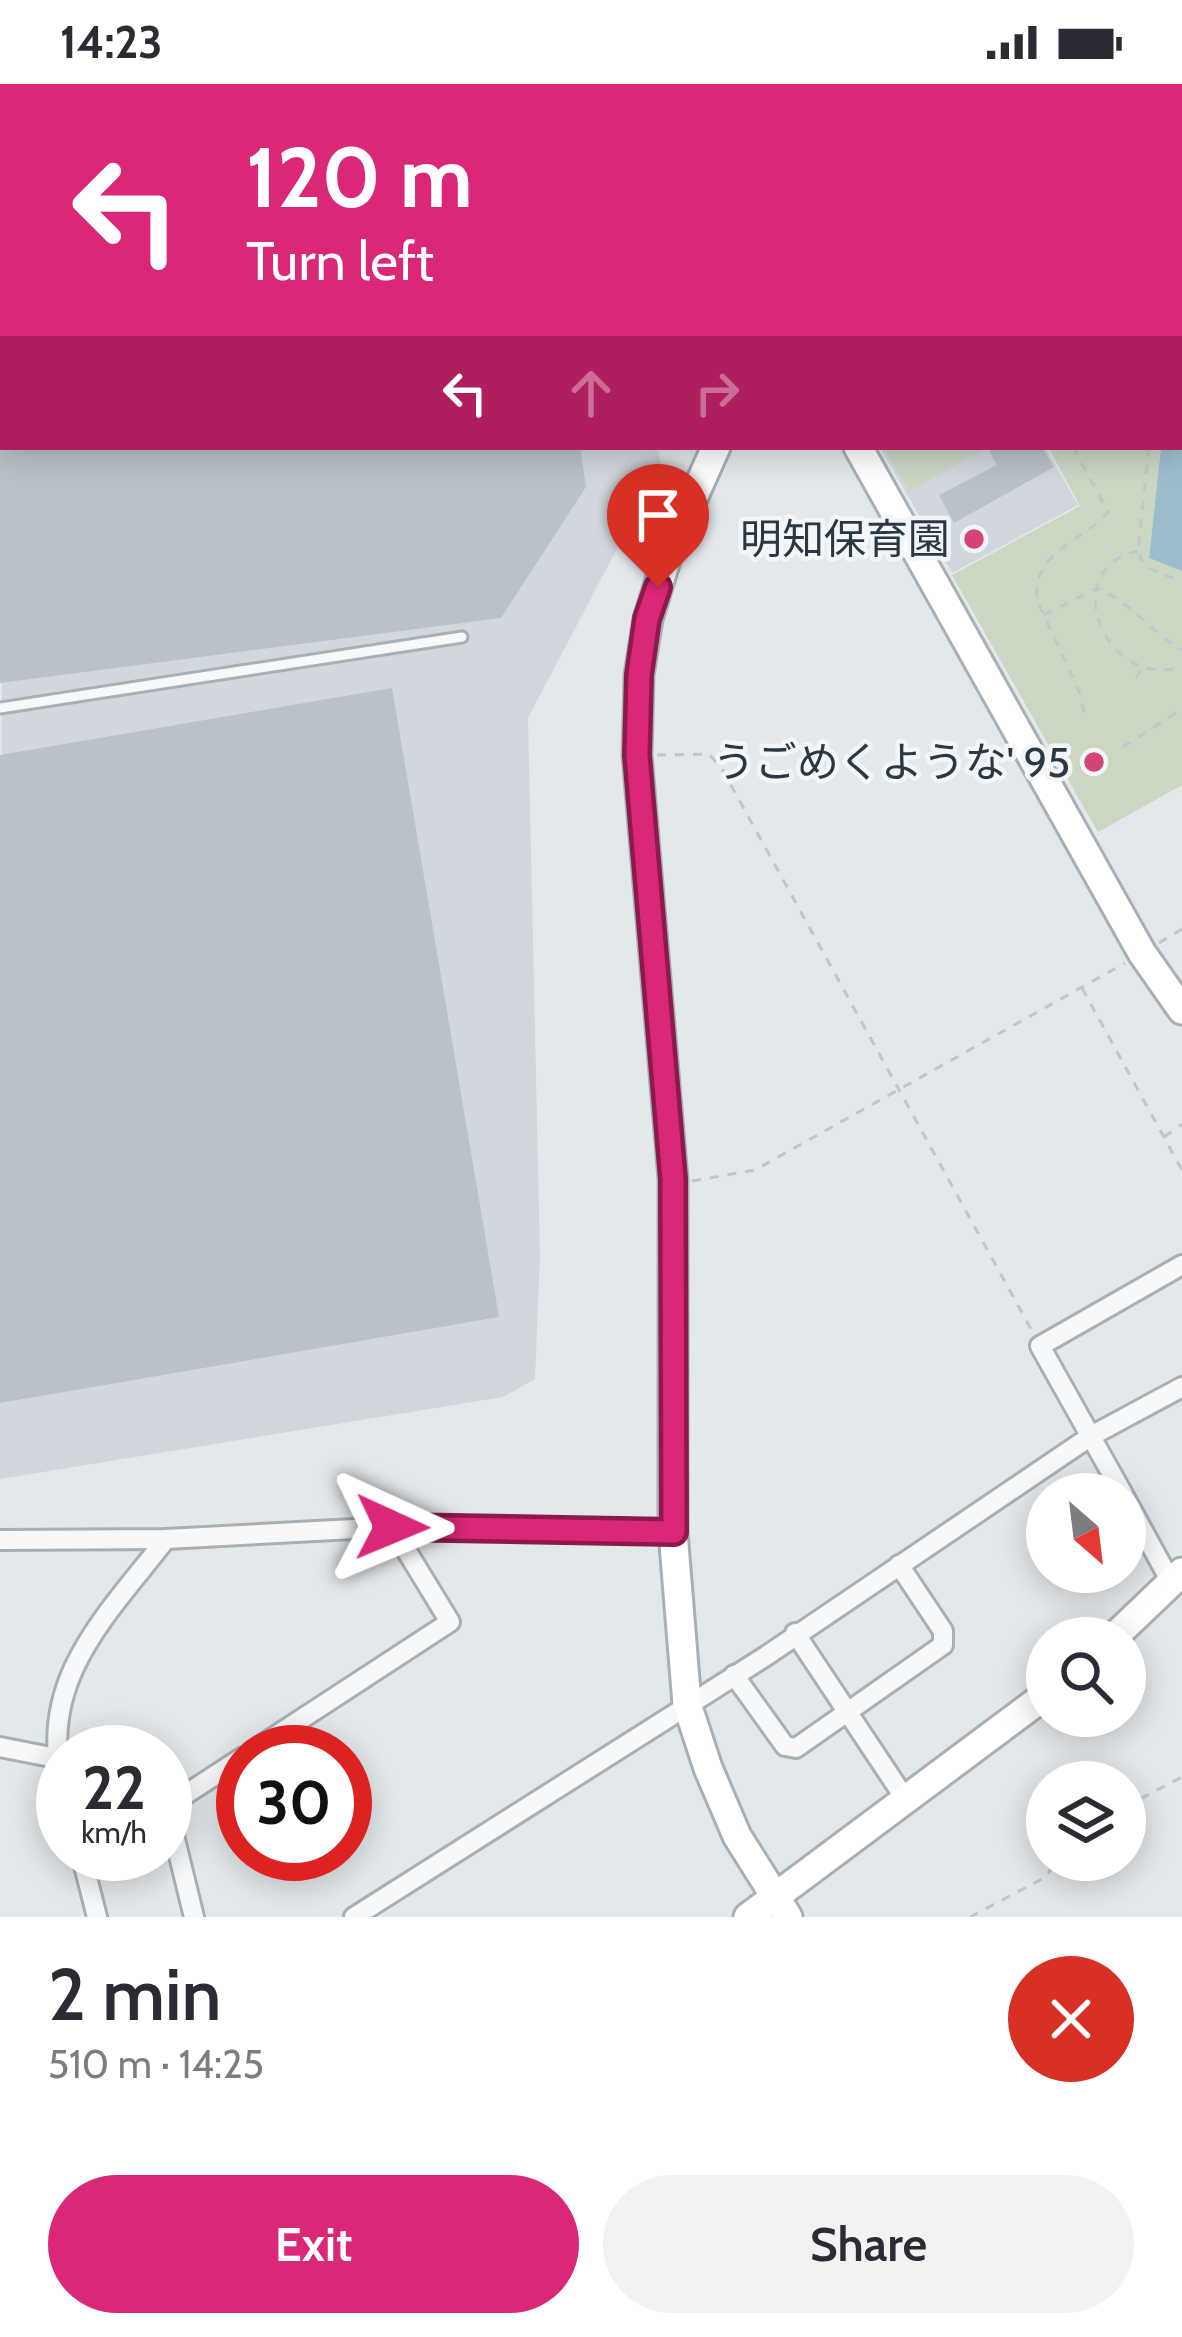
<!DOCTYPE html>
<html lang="en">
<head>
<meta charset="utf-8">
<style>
  body { margin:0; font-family:Cabin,"Noto Sans JP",sans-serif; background:#f2f2f3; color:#2b2b33; height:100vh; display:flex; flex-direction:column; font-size:45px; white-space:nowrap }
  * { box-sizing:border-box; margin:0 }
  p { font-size:39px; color:#7c7c81 }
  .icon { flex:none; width:66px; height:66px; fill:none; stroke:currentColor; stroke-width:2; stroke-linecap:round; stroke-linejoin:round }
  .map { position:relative; height:1833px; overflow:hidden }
  .sheet { display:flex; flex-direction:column; background:#fff; flex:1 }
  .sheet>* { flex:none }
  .guide { position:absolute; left:0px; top:0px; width:1182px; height:366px; box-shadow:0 6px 30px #0003; background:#db2777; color:#fff; overflow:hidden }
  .needle { width:78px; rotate:152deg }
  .fabs { position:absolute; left:1026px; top:1389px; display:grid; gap:24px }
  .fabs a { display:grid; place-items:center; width:120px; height:120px; border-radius:50%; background:#fff; box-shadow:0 6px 30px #0003; font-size:60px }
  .speed { position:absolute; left:36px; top:1641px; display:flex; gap:24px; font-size:60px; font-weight:700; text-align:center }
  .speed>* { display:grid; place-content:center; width:156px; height:156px; border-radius:50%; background:#fff; box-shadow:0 6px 30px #0003; line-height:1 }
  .speed small { font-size:30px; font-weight:400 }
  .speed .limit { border:18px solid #d22; background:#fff; color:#111 }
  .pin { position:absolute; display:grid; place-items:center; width:102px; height:102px; color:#fff; margin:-123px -51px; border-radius:50% 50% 50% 0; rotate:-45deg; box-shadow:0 0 12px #0007 }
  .pin .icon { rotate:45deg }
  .me { position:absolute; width:132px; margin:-66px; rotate:91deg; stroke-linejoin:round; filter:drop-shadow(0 0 9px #0008) }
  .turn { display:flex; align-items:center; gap:42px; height:252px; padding:0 48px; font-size:54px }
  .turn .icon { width:156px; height:156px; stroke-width:2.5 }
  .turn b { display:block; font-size:84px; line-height:102px }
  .lanes { display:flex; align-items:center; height:114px; padding:0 48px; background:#0003; justify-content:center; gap:60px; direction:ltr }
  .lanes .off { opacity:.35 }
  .round { display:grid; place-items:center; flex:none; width:126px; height:126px; border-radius:63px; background:#f2f2f3 }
  .summary { display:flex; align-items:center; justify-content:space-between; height:204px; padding:0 48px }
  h1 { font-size:72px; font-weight:600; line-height:90px }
  .primary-button { display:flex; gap:24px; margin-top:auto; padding:24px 48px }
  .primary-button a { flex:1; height:138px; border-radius:72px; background:#db2777; color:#fff; font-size:48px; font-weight:600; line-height:138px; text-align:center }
  .primary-button a+a { background:#f2f2f3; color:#2b2b33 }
  .status { display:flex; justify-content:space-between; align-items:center; height:84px; padding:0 60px; background:#fff; direction:ltr }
  .status svg { height:33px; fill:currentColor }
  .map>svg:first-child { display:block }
  .built { fill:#d1d7dd }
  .green { fill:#cbd6c3 }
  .water { fill:#9dbdcc }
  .building { fill:#bac2c9 }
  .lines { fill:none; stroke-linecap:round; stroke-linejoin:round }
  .lane-casing { stroke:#a8b0b6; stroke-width:15 }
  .street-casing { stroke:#a8b0b6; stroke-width:24 }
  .secondary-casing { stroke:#a8b0b6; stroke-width:33 }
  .path { stroke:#c1c6ca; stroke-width:3; stroke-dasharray:9 9; stroke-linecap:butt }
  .lane { stroke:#f6f8f9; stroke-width:9 }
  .street { stroke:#f6f8f9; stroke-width:18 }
  .secondary { stroke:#fff; stroke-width:27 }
  .route-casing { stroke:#8e194d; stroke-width:30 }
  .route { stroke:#db2777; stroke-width:21 }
  .poi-dot { fill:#d44475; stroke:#f3f6f8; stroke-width:4.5 }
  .labels { text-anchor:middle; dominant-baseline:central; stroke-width:9; stroke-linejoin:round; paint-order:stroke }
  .poi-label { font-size:42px; fill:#2a3844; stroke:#f3f6f8; text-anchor:end }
</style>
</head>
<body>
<div class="status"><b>14:23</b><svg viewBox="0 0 49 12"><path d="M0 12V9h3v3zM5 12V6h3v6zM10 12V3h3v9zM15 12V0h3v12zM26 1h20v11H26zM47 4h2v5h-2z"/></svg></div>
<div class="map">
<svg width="1182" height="1833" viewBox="0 0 1182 1833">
  <rect width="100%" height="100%" fill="#e3e8eb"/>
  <!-- built -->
  <g class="built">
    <polygon points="3,88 3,363 658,363 661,381 528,634 540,1171 535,1295 503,1313 0,1395"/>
    <polygon points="880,363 1045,363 1078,421 952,489"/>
  </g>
  <!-- green -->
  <g class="green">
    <polygon points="1090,0 1182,0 1179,281 1179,3 1089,3"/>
    <polygon points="884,363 989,363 909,407"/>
    <polygon points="1048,363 1161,363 1149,474 1182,487 1182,701 1098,748 952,491 1080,422"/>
  </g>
  <!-- water -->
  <polygon class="water" points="1182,277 1182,487 1149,474 1161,363 1179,363"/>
  <!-- building -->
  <g class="building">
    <polygon points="0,363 580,363 586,403 501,534 0,599"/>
    <polygon points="996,363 1042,363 1054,383 954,439 939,411 997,381 989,367"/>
    <polygon points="392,604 499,1233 0,1319 0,671"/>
  </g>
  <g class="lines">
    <defs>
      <polyline id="lane" points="0,624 462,553"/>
      <g id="street">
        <polyline points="711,3 711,0"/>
        <polyline points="754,3 757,0"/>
        <polyline points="1081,3 1082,0"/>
        <polyline points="1123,1410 1040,1262 1182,1181"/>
        <polyline points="1125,1414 1171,1498"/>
        <polyline points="0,1456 166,1455 392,1443 673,1448"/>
        <polyline points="795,1549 906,1716"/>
        <polyline points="734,1591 785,1662 796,1664 943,1561 943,1547 899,1481"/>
        <polyline points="0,1663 56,1674"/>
        <polyline points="251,1668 450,1538 392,1443"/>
        <path d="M63 1702C36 1597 107 1531 166 1455"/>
        <polyline points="81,1770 97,1833"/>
        <polyline points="194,1833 169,1731 174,1718 243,1673"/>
        <polyline points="354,1833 766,1572 1091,1352 1182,1303"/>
      </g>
      <g id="secondary">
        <polyline points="655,0 657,3"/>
        <polyline points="274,3 286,0"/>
        <polyline points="878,3 879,0"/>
        <polyline points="0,67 3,67"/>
        <polyline points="716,363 668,470 648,535 639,591 637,671 673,1095 673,1448 687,1620 708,1684 737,1752 788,1833"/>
        <polyline points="858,363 1142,869 1182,926"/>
        <polyline points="1113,1554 1182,1488"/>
        <polyline points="748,1833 1047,1610"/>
      </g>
    </defs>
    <!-- lane casing -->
    <use href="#lane" class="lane-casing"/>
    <!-- street casing -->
    <use href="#street" class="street-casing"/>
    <!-- secondary casing -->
    <use href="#secondary" class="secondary-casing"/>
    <!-- path -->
    <g class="path">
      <polyline points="157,0 157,3"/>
      <polyline points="1146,3 1147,0"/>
      <polyline points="1179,71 1182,72"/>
      <polyline points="1179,166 1182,156"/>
      <polyline points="1179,253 1182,248"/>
      <path d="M1073 363 1108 428C1082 459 1032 467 1037 516L1081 612 1085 636"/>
      <polyline points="1149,363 1138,467 1144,482 1182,498"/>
      <path d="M1138 467C1056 483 1104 607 1182 583"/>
      <path d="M1044 531 1097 504C1130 517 1152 549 1182 566"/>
      <polyline points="1136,594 1142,584"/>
      <polyline points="1123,663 1182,625"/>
      <polyline points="657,671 709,670 722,685 1031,1245"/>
      <polyline points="1159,859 1182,845"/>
      <polyline points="1082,904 1182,1086"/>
      <polyline points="1164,1053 1182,1040"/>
      <polyline points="692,1097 755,1086 1125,879"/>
      <polyline points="1125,1723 1182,1693"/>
      <polyline points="970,1833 1046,1793 1056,1776"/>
    </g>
    <!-- lane -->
    <use href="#lane" class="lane"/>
    <!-- street -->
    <use href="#street" class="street"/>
    <!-- secondary -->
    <use href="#secondary" class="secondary"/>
  </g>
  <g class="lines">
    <defs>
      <polyline id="route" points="392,1443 674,1448 673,1095 637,671 639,591 647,535 658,503"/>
    </defs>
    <!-- route casing -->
    <use href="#route" class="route-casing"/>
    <!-- route -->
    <use href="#route" class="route"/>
  </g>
  <!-- markers -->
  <g class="poi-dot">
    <circle cx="974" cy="455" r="12"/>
    <circle cx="1094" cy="678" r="12"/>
  </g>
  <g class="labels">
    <!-- poi labels -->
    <g class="poi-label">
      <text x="950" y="455">明知保育園</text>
      <text x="1070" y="678">うごめくような' 95</text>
    </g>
  </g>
</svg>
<div class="fabs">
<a><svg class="needle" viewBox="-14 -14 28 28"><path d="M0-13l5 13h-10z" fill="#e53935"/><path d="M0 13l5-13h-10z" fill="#7c7c81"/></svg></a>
<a><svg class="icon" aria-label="search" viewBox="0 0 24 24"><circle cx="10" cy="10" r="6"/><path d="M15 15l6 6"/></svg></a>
<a><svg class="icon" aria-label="layers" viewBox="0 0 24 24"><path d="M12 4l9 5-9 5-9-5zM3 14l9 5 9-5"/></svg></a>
</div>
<div class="speed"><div>22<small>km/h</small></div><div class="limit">30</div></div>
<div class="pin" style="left:658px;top:503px;background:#d93025"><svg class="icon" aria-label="arrive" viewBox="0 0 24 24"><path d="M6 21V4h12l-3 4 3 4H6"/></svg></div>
<svg class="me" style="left:392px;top:1443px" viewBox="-20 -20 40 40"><path d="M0-17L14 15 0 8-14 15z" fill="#db2777" stroke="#fff" stroke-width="4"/></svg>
<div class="guide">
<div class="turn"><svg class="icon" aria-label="left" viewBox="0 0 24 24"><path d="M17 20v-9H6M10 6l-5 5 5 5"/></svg><div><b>120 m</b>Turn left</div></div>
<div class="lanes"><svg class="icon" aria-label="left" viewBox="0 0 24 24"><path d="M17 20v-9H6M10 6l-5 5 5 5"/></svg><svg class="icon off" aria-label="ahead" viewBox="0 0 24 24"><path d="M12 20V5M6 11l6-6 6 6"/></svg><svg class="icon off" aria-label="right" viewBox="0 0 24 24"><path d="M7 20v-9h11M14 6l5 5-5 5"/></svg></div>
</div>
</div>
<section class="sheet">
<div class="summary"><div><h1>2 min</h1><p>510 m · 14:25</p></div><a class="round" style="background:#d93025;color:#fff"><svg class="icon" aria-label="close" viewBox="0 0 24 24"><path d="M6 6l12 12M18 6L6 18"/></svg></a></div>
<div class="primary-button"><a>Exit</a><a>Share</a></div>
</section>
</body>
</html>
